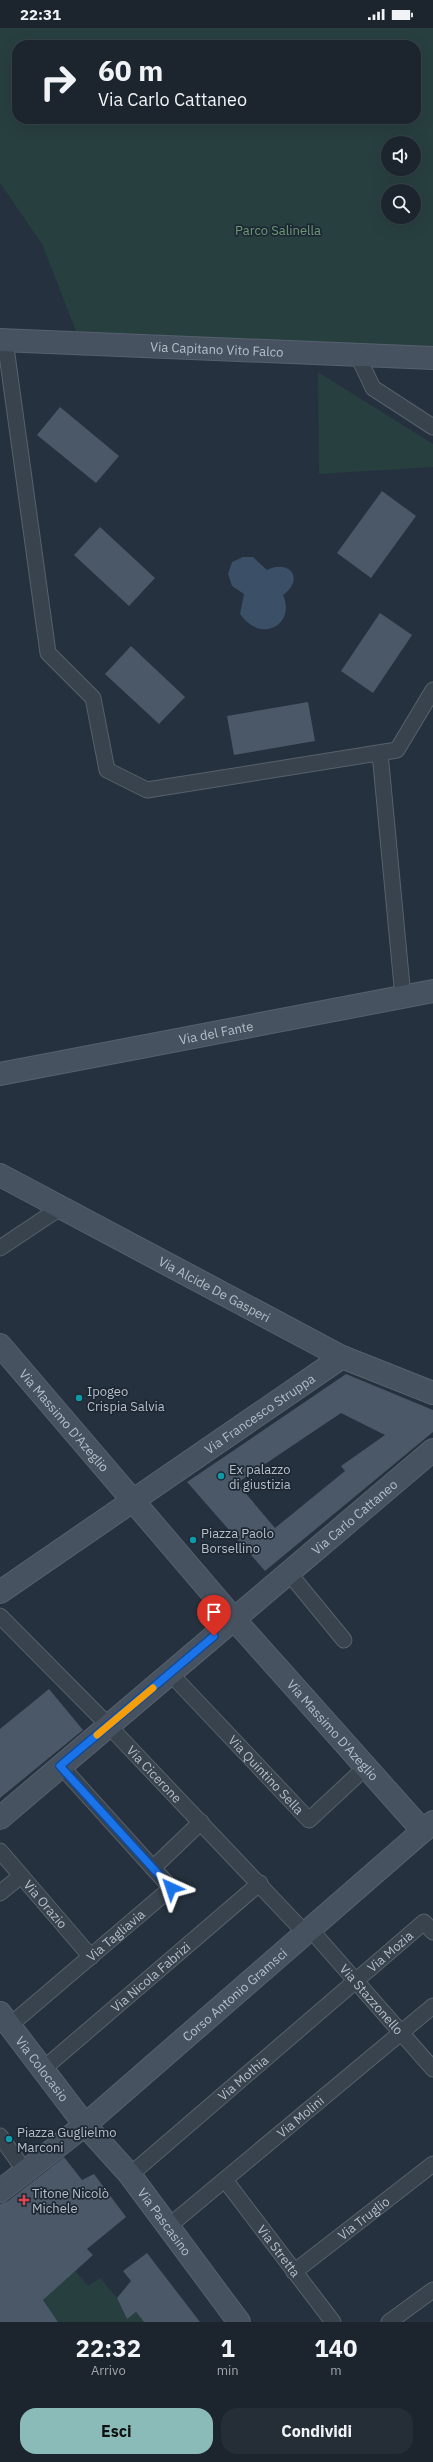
<!DOCTYPE html>
<html lang="it">
<head>
<meta charset="utf-8">
<style>
  body { margin:0; font-family:"IBM Plex Sans",sans-serif; background:#252d36; color:#f1f3f6; height:100vh; display:flex; flex-direction:column; font-size:15px; white-space:nowrap }
  * { box-sizing:border-box; margin:0 }
  p { font-size:13px; color:#a0a5aa }
  .icon { flex:none; width:22px; height:22px; fill:none; stroke:currentColor; stroke-width:2; stroke-linecap:round; stroke-linejoin:round }
  .map { position:relative; height:2294px; overflow:hidden }
  .drawer { display:flex; flex-direction:column; background:#1c252e; flex:1 }
  .drawer>* { flex:none }
  .hud { position:absolute; left:12px; top:12px; width:409px; height:84px; border-radius:16px; box-shadow:0 4px 16px #0002,0 0 0 1px #3a424a; background:#1c252e; color:#f1f3f6; overflow:hidden }
  .tools { position:absolute; left:381px; top:108px; display:grid; gap:8px }
  .tools a { display:grid; place-items:center; width:40px; height:40px; border-radius:50%; background:#1c252e; box-shadow:0 4px 16px #0002,0 0 0 1px #3a424a; font-size:20px }
  .pin { position:absolute; display:grid; place-items:center; width:34px; height:34px; color:#fff; margin:-41px -17px; border-radius:50% 50% 50% 0; rotate:-45deg; box-shadow:0 0 4px #0007 }
  .pin .icon { rotate:45deg }
  .me { position:absolute; width:44px; margin:-22px; rotate:318deg; stroke-linejoin:round; filter:drop-shadow(0 0 3px #0008) }
  .turn { display:flex; align-items:center; gap:14px; height:84px; padding:0 20px; font-size:18px }
  .turn .icon { width:52px; height:52px; stroke-width:2.5 }
  .turn b { display:block; font-size:28px; line-height:34px }
  .eta { display:flex; justify-content:space-evenly; align-items:center; height:68px; text-align:center }
  .eta b { font-size:24px; font-weight:800; line-height:28px }
  .primary-button { display:flex; gap:8px; margin-top:auto; padding:8px 20px }
  .primary-button a { flex:1; height:46px; border-radius:16px; background:#8bbbb9; color:#111; font-size:16px; font-weight:800; line-height:46px; text-align:center }
  .primary-button a+a { background:#252d36; color:#f1f3f6 }
  .status { display:flex; justify-content:space-between; align-items:center; height:28px; padding:0 20px; background:#1c252e; direction:ltr }
  .status svg { height:11px; fill:currentColor }
  .map>svg:first-child { display:block }
  .green { fill:#283f40; fill-rule:evenodd }
  .water { fill:#3b4f67 }
  .building { fill:#4b5867; fill-rule:evenodd }
  .lines { fill:none; stroke-linecap:round; stroke-linejoin:round }
  .street-casing { stroke:#57616c; stroke-width:17 }
  .secondary-casing { stroke:#57616c; stroke-width:24 }
  .street { stroke:#39434e; stroke-width:15 }
  .secondary { stroke:#475261; stroke-width:22 }
  .route-casing { stroke:#114b97; stroke-width:10 }
  .route { stroke:#1a73e8; stroke-width:7 }
  .slow { stroke:#f59e0b; stroke-width:7 }
  .culture-dot { fill:#0f9aa8; stroke:#1e2834; stroke-width:1.5 }
  .health-dot { fill:#e0444e; stroke:#1e2834; stroke-width:1.5 }
  .labels { text-anchor:middle; dominant-baseline:central; stroke-width:3.5; stroke-linejoin:round; paint-order:stroke }
  .park-label { font-size:13px; fill:#6d9a76; stroke:#1e2834 }
  .street-label { font-size:13px; fill:#b5bec9; stroke:#1e2834 }
  .poi-label { font-size:13px; fill:#b5bec9; stroke:#1e2834; text-anchor:start }
</style>
</head>
<body>
<div class="status"><b>22:31</b><svg viewBox="0 0 49 12"><path d="M0 12V9h3v3zM5 12V6h3v6zM10 12V3h3v9zM15 12V0h3v12zM26 1h20v11H26zM47 4h2v5h-2z"/></svg></div>
<div class="map">
<svg width="433" height="2294" viewBox="0 0 433 2294">
  <rect width="100%" height="100%" fill="#25313e"/>
  <!-- green -->
  <g class="green">
    <path d="M0 0H433V320L76 303 42 216 0 155ZM17 17H416V91H17ZM388 115H414V141H388ZM388 163H414V189H388Z"/>
    <polygon points="318,344 433,416 433,439 319,446"/>
    <polygon points="75,2243 88,2258 100,2250 117,2270 127,2291 136,2284 144,2294 58,2294 43,2272"/>
  </g>
  <!-- water -->
  <path class="water" d="M243 529H253L267 542C290 531 305 551 283 567 296 596 262 617 240 586L244 566 232 558 228 546 232 534Z"/>
  <!-- building -->
  <g class="building">
    <polygon points="60,379 119,428 96,455 37,407"/>
    <polygon points="382,463 416,488 371,550 337,525"/>
    <polygon points="100,499 155,550 129,578 74,527"/>
    <polygon points="380,585 412,607 373,665 341,643"/>
    <polygon points="131,618 185,669 159,696 105,646"/>
    <polygon points="308,674 315,713 234,727 227,688"/>
    <path d="M346 1346 433 1382V1404L265 1543 187 1454ZM341 1385 385 1407 341 1438 345 1443 275 1500 237 1455Z"/>
    <polygon points="49,1661 83,1702 0,1770 0,1701"/>
    <polygon points="64,2129 82,2152 94,2146 126,2189 87,2221 93,2227 43,2272 58,2294 0,2294 0,2176 8,2173"/>
    <polygon points="147,2225 200,2294 144,2294 136,2284 127,2291 117,2270 131,2253 123,2243"/>
  </g>
  <g class="lines">
    <defs>
      <g id="street">
        <polyline points="5,312 48,625 93,670 107,742 147,762 397,722 433,662"/>
        <polyline points="357,326 373,360 433,399"/>
        <polyline points="380,725 403,969"/>
        <polyline points="0,1220 60,1180"/>
        <polyline points="289,1545 344,1612"/>
        <path id="s1" d="M0 1588 109 1698 306 1906"/>
        <path id="s2" d="M170 1645 309 1792 366 1739"/>
        <path id="s3" d="M0 1823 91 1929"/>
        <polyline points="153,1840 201,1794"/>
        <polyline points="0,1865 21,1848"/>
        <path id="s4" d="M311 1902 433 2041"/>
        <path id="s5" d="M9 1998 171 1860 61 1738"/>
        <path id="s6" d="M42 2042 260 1855"/>
        <polyline points="0,2108 25,2143"/>
        <path id="s7" d="M130 2147 424 1894 433 1904"/>
        <path id="s8" d="M225 2152 333 2294"/>
        <path id="s9" d="M169 2198 433 1978"/>
        <path id="s10" d="M294 2244 433 2136"/>
        <polyline points="389,2294 433,2262"/>
      </g>
      <g id="secondary">
        <path id="s11" d="M0 312 433 330"/>
        <path id="s12" d="M0 1046 433 963"/>
        <path id="s13" d="M0 1147 342 1329 433 1365"/>
        <path id="s14" d="M0 1317 234 1591 423 1803"/>
        <path id="s15" d="M0 1564 342 1329"/>
        <path id="s16" d="M0 1790 433 1422"/>
        <path id="s17" d="M0 1985 85 2097 130 2147 239 2294"/>
        <path id="s18" d="M0 2163 85 2097 433 1794"/>
      </g>
    </defs>
    <!-- street casing -->
    <use href="#street" class="street-casing"/>
    <!-- secondary casing -->
    <use href="#secondary" class="secondary-casing"/>
    <!-- street -->
    <use href="#street" class="street"/>
    <!-- secondary -->
    <use href="#secondary" class="secondary"/>
  </g>
  <g class="lines">
    <defs>
      <polyline id="route" points="171,1860 60,1738 214,1608"/>
    </defs>
    <!-- route casing -->
    <use href="#route" class="route-casing"/>
    <!-- route -->
    <use href="#route" class="route"/>
    <!-- slow -->
    <polyline class="slow" points="97,1707 153,1660"/>
  </g>
  <!-- markers -->
  <g class="culture-dot">
    <circle cx="79" cy="1370" r="4"/>
    <circle cx="221" cy="1448" r="4"/>
    <circle cx="193" cy="1512" r="4"/>
    <circle cx="9" cy="2111" r="4"/>
  </g>
  <path class="health-dot" d="M22 2166h4v4h4v4h-4v4h-4v-4h-4v-4h4z"/>
  <g class="labels">
    <!-- park labels -->
    <g class="park-label">
      <text x="278" y="202">Parco Salinella</text>
    </g>
    <!-- street labels -->
    <g class="street-label">
      <text stroke="none"><textPath href="#s11" startOffset="217">Via Capitano Vito Falco</textPath></text>
      <text stroke="none"><textPath href="#s12" startOffset="220">Via del Fante</textPath></text>
      <text stroke="none"><textPath href="#s13" startOffset="243">Via Alcide De Gasperi</textPath></text>
      <text stroke="none"><textPath href="#s15" startOffset="315">Via Francesco Struppa</textPath></text>
      <text stroke="none"><textPath href="#s14" startOffset="99">Via Massimo D'Azeglio</textPath></text>
      <text stroke="none"><textPath href="#s16" startOffset="465">Via Carlo Cattaneo</textPath></text>
      <text stroke="none"><textPath href="#s14" startOffset="509">Via Massimo D'Azeglio</textPath></text>
      <text stroke="none"><textPath href="#s1" startOffset="221">Via Cicerone</textPath></text>
      <text stroke="none"><textPath href="#s2" startOffset="140">Via Quintino Sella</textPath></text>
      <text stroke="none"><textPath href="#s3" startOffset="70">Via Orazio</textPath></text>
      <text stroke="none"><textPath href="#s5" startOffset="140">Via Tagliavia</textPath></text>
      <text stroke="none"><textPath href="#s7" startOffset="343">Via Mozia</textPath></text>
      <text stroke="none"><textPath href="#s6" startOffset="143">Via Nicola Fabrizi</textPath></text>
      <text stroke="none"><textPath href="#s18" startOffset="306">Corso Antonio Gramsci</textPath></text>
      <text stroke="none"><textPath href="#s4" startOffset="92">Via Stazzonello</textPath></text>
      <text stroke="none"><textPath href="#s17" startOffset="70">Via Colocasio</textPath></text>
      <text stroke="none"><textPath href="#s7" startOffset="149">Via Mothia</textPath></text>
      <text stroke="none"><textPath href="#s9" startOffset="171">Via Molini</textPath></text>
      <text stroke="none"><textPath href="#s10" startOffset="88">Via Truglio</textPath></text>
      <text stroke="none"><textPath href="#s17" startOffset="266">Via Pascasino</textPath></text>
      <text stroke="none"><textPath href="#s8" startOffset="89">Via Stretta</textPath></text>
    </g>
    <!-- poi labels -->
    <g class="poi-label">
      <text x="87" y="1363">Ipogeo<tspan x="87" dy="15">Crispia Salvia</tspan></text>
      <text x="229" y="1441">Ex palazzo<tspan x="229" dy="15">di giustizia</tspan></text>
      <text x="201" y="1505">Piazza Paolo<tspan x="201" dy="15">Borsellino</tspan></text>
      <text x="17" y="2104">Piazza Guglielmo<tspan x="17" dy="15">Marconi</tspan></text>
      <text x="32" y="2165">Titone Nicolò<tspan x="32" dy="15">Michele</tspan></text>
    </g>
  </g>
</svg>
<div class="tools">
<a><svg class="icon" aria-label="sound" viewBox="0 0 24 24"><path d="M4 9h4l5-4v14l-5-4H4zM17 9q2 3 0 6"/></svg></a>
<a><svg class="icon" aria-label="search" viewBox="0 0 24 24"><circle cx="10" cy="10" r="6"/><path d="M15 15l6 6"/></svg></a>
</div>
<div class="pin" style="left:214px;top:1608px;background:#d93025"><svg class="icon" aria-label="arrive" viewBox="0 0 24 24"><path d="M6 21V4h12l-3 4 3 4H6"/></svg></div>
<svg class="me" style="left:171px;top:1860px" viewBox="-20 -20 40 40"><path d="M0-17L14 15 0 8-14 15z" fill="#1a73e8" stroke="#fff" stroke-width="4"/></svg>
<div class="hud">
<div class="turn"><svg class="icon" aria-label="right" viewBox="0 0 24 24"><path d="M7 20v-9h11M14 6l5 5-5 5"/></svg><div><b>60 m</b>Via Carlo Cattaneo</div></div>
</div>
</div>
<section class="drawer">
<div class="eta">
<div><b>22:32</b><p>Arrivo</p></div>
<div><b>1</b><p>min</p></div>
<div><b>140</b><p>m</p></div>
</div>
<div class="primary-button"><a>Esci</a><a>Condividi</a></div>
</section>
</body>
</html>
